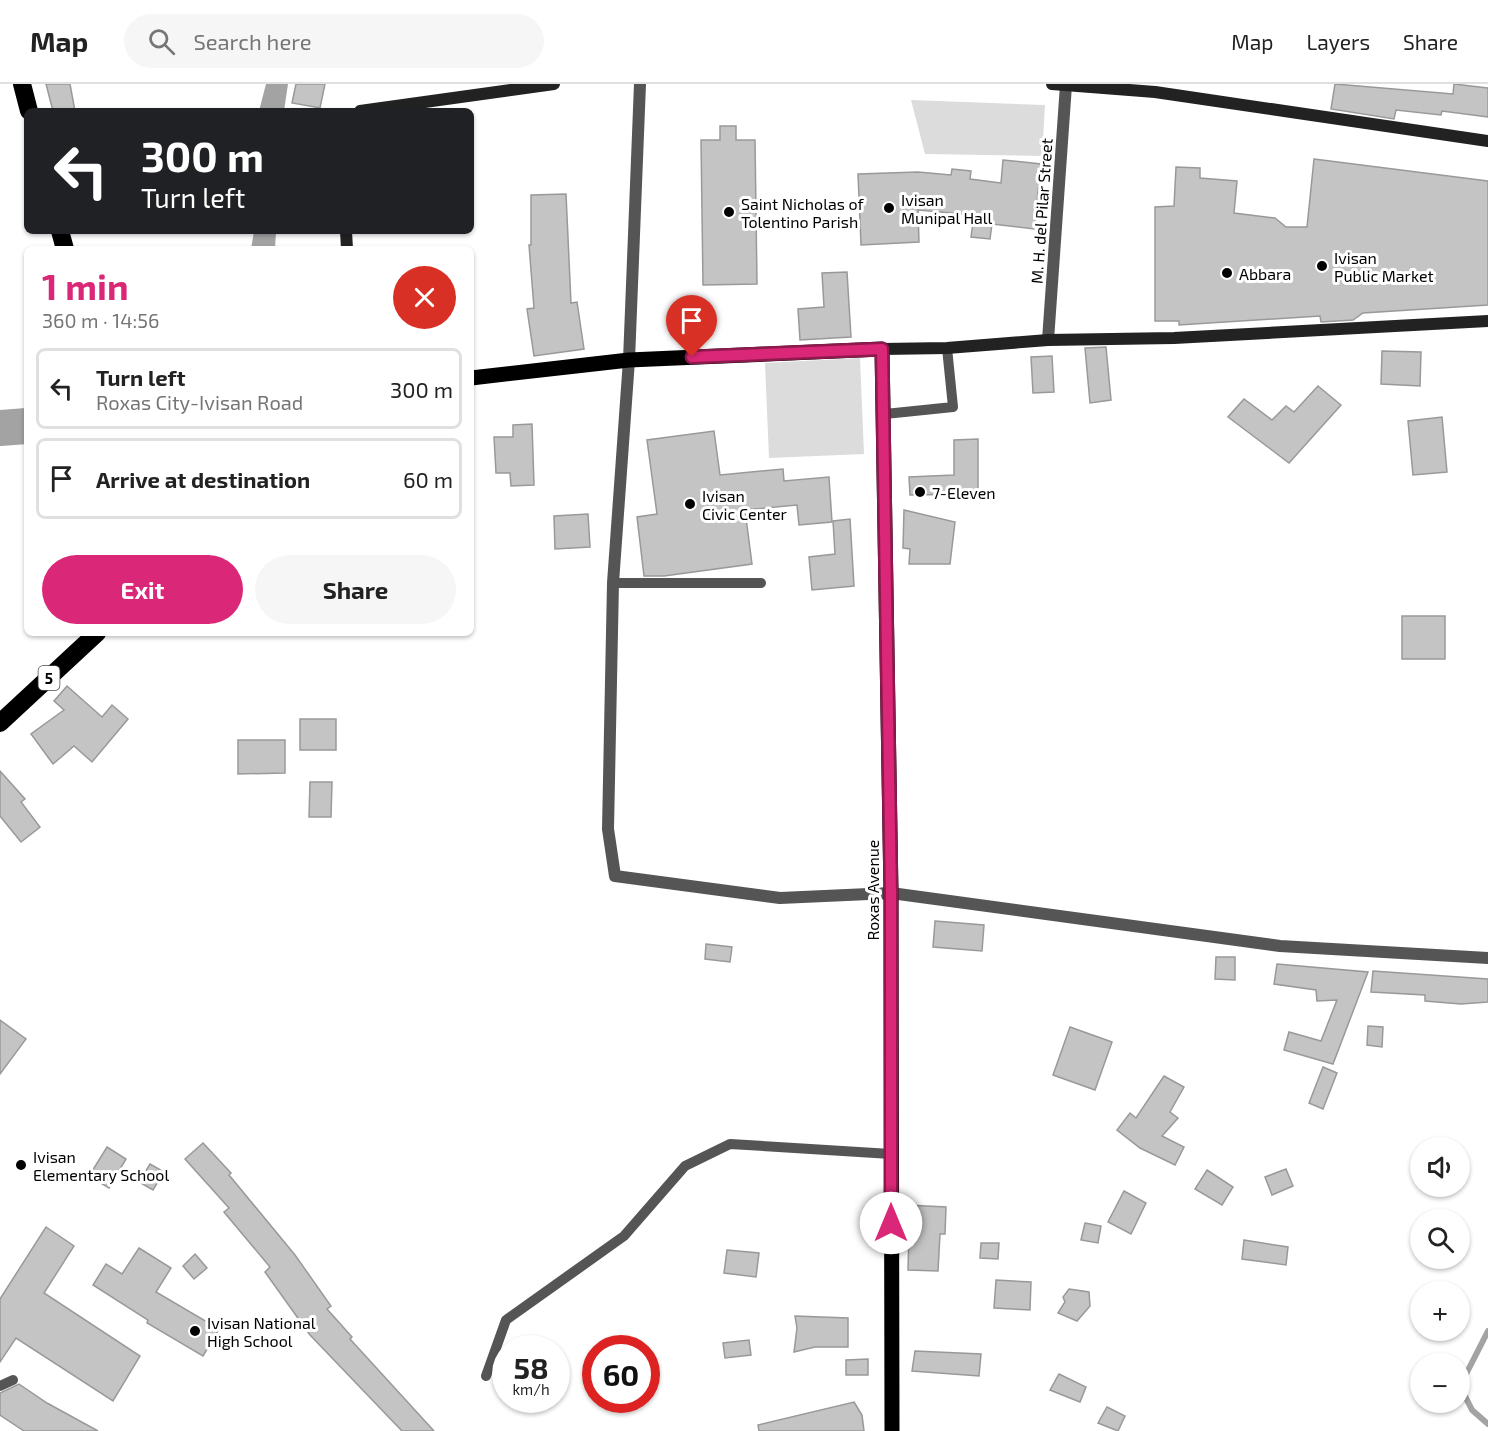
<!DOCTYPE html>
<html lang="en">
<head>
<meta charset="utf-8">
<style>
  body { margin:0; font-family:"Exo 2",sans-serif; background:#f6f6f6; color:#222; height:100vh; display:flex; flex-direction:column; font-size:22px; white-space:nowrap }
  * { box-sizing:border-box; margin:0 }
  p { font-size:20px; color:#767676 }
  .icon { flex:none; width:33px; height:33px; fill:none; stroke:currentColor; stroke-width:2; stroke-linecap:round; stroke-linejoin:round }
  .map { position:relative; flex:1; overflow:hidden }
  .sheet { position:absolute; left:24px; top:162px; width:450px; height:390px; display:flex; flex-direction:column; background:#fff; border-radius:9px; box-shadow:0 2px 4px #0004 }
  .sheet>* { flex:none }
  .banner { position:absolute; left:24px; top:24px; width:450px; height:126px; border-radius:9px; box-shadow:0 2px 4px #0004; background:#202124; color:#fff; overflow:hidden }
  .tools { position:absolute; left:1410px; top:1053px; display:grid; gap:12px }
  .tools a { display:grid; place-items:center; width:60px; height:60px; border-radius:50%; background:#fff; box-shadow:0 2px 4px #0004; font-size:30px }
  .speed { position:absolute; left:492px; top:1251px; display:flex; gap:12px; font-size:30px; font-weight:700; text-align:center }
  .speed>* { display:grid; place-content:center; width:78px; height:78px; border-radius:50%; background:#fff; box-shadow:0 2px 4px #0004; line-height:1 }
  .speed small { font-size:15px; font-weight:400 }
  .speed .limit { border:9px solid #d22; background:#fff; color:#111 }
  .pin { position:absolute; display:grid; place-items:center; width:51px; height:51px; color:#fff; margin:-62px -26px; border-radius:50% 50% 50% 0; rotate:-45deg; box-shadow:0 0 6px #0007 }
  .pin .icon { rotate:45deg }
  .me { position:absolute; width:66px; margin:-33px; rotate:0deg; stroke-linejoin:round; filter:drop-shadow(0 0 4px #0008) }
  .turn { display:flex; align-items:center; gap:21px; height:126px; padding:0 18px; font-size:27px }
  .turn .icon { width:78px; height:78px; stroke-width:2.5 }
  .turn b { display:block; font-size:42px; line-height:51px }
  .round { display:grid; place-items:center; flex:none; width:63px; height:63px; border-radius:32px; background:#f6f6f6 }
  .summary { display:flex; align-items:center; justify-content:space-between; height:102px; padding:0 18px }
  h1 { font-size:36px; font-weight:700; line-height:45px; color:#db2777 }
  .button { display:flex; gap:12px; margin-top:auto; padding:12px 18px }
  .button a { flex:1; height:69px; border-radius:36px; background:#db2777; color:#fff; font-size:24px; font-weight:700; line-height:69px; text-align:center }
  .button a+a { background:#f6f6f6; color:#222 }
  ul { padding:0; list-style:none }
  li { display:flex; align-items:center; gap:18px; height:81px; margin:0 12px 9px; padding:0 6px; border:3px solid #e0e0e0; border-radius:9px }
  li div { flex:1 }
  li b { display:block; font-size:22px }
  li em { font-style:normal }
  header { display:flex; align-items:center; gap:36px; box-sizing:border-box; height:84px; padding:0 30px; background:#fff; border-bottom:2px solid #e0e0e0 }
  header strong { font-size:28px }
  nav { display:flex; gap:33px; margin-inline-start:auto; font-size:21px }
  .search { width:420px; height:54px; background:#f6f6f6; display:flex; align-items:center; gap:15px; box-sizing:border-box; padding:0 21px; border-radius:33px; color:#767676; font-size:22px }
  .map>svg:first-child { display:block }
  .green { fill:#dcdcdc }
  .water { fill:#a3a3a3 }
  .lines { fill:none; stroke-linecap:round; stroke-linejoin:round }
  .stream { stroke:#a3a3a3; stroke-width:6 }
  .river { stroke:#a3a3a3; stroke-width:36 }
  .building { fill:#c4c4c4; stroke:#999; stroke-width:1.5 }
  .lane { stroke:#555; stroke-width:10 }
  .street { stroke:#555; stroke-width:12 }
  .secondary { stroke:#222; stroke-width:12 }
  .primary { stroke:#000; stroke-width:15 }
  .highway { stroke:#000; stroke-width:18 }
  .route-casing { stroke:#8e194d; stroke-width:15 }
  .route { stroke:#db2777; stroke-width:10 }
  .poi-dot { fill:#000; stroke:#fff; stroke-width:2 }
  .labels { text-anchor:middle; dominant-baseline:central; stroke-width:6; stroke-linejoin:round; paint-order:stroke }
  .shield { fill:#fff; stroke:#4c4c4c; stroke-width:1.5 }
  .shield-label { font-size:15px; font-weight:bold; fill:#000 }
  .poi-label { font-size:16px; fill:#000; stroke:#fff; text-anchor:start }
  .street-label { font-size:16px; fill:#000; stroke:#fff }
</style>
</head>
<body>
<header>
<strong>Map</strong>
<div class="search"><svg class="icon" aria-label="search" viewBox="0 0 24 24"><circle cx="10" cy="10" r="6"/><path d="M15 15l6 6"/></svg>Search here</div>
<nav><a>Map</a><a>Layers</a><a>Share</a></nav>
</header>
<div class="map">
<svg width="1488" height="1347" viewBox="0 0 1488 1347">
  <rect width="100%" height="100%" fill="#fff"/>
  <!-- green -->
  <g class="green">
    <polygon points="911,16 1045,21 1042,72 925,70"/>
    <polygon points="860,274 864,370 769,374 765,279"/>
  </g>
  <!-- water -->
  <g class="water">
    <polygon points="266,0 288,0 284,27 259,27"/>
    <polygon points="254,147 276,147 275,165 251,165"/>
  </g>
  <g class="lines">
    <!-- stream -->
    <polyline class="stream" points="1488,1247 1460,1302 1472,1326 1488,1340"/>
    <!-- river -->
    <polyline class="river" points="0,344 27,342"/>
  </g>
  <!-- building -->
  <g class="building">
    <polygon points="46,0 70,0 75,27 53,27"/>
    <polygon points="296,0 325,0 320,24 292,19"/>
    <polygon points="1335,0 1453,10 1454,0 1488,4 1488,33 1442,27 1441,31 1396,26 1394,35 1331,25"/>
    <polygon points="720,42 736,42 736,56 755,56 757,200 703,201 701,56 720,56"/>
    <polygon points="1314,75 1488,97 1488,221 1363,229 1353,236 1321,238 1320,232 1179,241 1179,237 1155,237 1155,123 1174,122 1176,83 1200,84 1200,94 1237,97 1234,129 1275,134 1286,143 1307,143"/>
    <polygon points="1003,76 1041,80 1034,145 992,140 990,155 971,153 974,131 918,126 919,158 861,161 858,90 918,88 951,91 952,85 971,87 970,95 1001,99"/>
    <polygon points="566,110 571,219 577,218 584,265 534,272 527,225 534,224 529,161 531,161 531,111"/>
    <polygon points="847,188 851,253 800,256 798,225 824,223 822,189"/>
    <polygon points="1106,263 1111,316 1090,319 1085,264"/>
    <polygon points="1382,267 1421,268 1420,302 1381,300"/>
    <polygon points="1052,272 1054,308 1033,309 1031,273"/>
    <polygon points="1318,302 1341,321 1289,379 1228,333 1244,315 1272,336 1286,322 1294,328"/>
    <polygon points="1442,333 1447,388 1413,391 1408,337"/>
    <polygon points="532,340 534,401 511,402 510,389 496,389 494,353 513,353 513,341"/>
    <polygon points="714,347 720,391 783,385 784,397 829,393 832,438 799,441 797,421 745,426 752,480 664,492 644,492 637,433 657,430 647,356"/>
    <polygon points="978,355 978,410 910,411 909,393 954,391 954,356"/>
    <polygon points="904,426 955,438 950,480 909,480 910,465 903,464"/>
    <polygon points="588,430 590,463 555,465 554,432"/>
    <polygon points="850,435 854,502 812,506 809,473 835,470 833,437"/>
    <rect x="1402" y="532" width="43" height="43"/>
    <polygon points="67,602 102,633 112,621 128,635 92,678 74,662 53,680 31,650 64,626 54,617"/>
    <rect x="300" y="635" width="36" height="31"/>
    <polygon points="238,656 285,656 285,689 238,690"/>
    <polygon points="0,687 25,715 21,718 40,743 21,758 0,732"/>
    <polygon points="310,698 332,698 331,733 309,733"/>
    <polygon points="935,837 984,841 982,867 933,863"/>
    <polygon points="706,860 732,863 730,878 705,875"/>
    <polygon points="1216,873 1235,873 1235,896 1215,895"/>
    <polygon points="1277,880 1368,888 1333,980 1284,966 1289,948 1321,957 1337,916 1317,917 1316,906 1274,900"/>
    <polygon points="1373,887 1488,895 1488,918 1461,920 1425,917 1425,911 1371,908"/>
    <polygon points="0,936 26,955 0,990"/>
    <polygon points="1368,942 1383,943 1382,963 1367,961"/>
    <polygon points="1070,943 1112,958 1095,1006 1053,991"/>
    <polygon points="1323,983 1337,989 1323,1025 1309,1019"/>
    <polygon points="1164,992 1184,1003 1170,1028 1178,1034 1162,1052 1184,1063 1175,1081 1140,1064 1117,1046 1130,1029 1136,1034"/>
    <polygon points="203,1059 231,1089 229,1091 295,1171 331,1222 327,1225 352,1253 350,1255 434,1347 402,1347 310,1251 265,1188 270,1183 224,1128 229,1124 185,1075"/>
    <polygon points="107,1063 126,1075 109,1104 89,1092"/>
    <polygon points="150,1080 164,1088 153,1106 139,1098"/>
    <polygon points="1286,1085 1293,1102 1272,1111 1265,1093"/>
    <polygon points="1207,1086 1233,1103 1222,1121 1195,1105"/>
    <polygon points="1124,1107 1146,1119 1131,1150 1108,1138"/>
    <polygon points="906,1121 946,1123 945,1150 940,1150 938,1187 908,1186 909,1149 904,1148"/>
    <polygon points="1085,1139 1101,1142 1098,1159 1081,1156"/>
    <polygon points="46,1143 74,1162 44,1209 140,1272 113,1317 16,1254 0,1278 0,1215"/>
    <polygon points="1244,1156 1288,1163 1286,1181 1242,1175"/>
    <polygon points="981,1159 999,1159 998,1175 980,1174"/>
    <polygon points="139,1164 171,1184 156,1208 219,1245 203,1272 147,1239 148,1236 93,1201 106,1180 122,1190"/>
    <polygon points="727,1166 759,1169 756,1193 724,1189"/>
    <polygon points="195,1170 207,1184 194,1195 183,1182"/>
    <polygon points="996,1196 1031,1198 1030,1226 994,1224"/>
    <polygon points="1069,1205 1089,1208 1090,1222 1077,1237 1058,1229 1065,1218 1063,1213"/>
    <polygon points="795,1232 848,1234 848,1263 815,1263 794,1268 797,1244"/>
    <polygon points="749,1256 751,1271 725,1274 723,1259"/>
    <polygon points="915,1267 981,1270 979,1292 912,1287"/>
    <polygon points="868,1275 868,1291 846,1291 846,1276"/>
    <polygon points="1059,1290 1086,1303 1080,1318 1050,1306"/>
    <polygon points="19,1300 47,1319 98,1347 24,1347 0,1331 0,1309"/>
    <polygon points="854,1318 862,1331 864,1347 759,1347 758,1341"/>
    <polygon points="1107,1323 1125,1332 1118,1347 1098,1339"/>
  </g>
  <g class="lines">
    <!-- lane -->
    <g class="lane">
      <polyline points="885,330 953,323 947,264"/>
      <polyline points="613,499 761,499"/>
      <polyline points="486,1292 506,1236 624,1152 685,1082 730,1060 891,1070"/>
      <polyline points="0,1302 13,1296"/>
    </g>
    <!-- street -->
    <g class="street">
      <polyline points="640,0 629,276 613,499 608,745 615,792 780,814 891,809 1280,862 1488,874"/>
      <polyline points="1048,256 1066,1"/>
    </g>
    <!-- secondary -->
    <g class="secondary">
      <polyline points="1052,0 1155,8 1488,57"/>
      <polyline points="360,27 554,0"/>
      <polyline points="346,147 347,165"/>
      <polyline points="882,265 947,264 1048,256 1174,254 1488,237"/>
    </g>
    <!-- primary -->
    <polyline class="primary" points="471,294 629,276 882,265 891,809 892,1347"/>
    <!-- highway -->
    <g class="highway">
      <polyline points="22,0 29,27"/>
      <polyline points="60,147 65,165"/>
      <polyline points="0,639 97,549"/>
    </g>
  </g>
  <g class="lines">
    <defs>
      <polyline id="route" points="692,273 882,265 891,809 891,1139"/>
    </defs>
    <!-- route casing -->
    <use href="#route" class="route-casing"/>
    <!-- route -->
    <use href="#route" class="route"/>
  </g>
  <!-- markers -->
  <g class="poi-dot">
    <circle cx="889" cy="124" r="6"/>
    <circle cx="729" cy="128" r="6"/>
    <circle cx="1322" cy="182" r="6"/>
    <circle cx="1227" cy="189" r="6"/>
    <circle cx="920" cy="408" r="6"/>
    <circle cx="690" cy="420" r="6"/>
    <circle cx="21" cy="1081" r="6"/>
    <circle cx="195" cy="1247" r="6"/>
  </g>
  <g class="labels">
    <!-- shield labels -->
    <rect class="shield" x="38.5" y="582" width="21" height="24" rx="4.5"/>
    <g class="shield-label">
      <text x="49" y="594">5</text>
    </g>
    <!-- poi labels -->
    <g class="poi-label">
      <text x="901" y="115">Ivisan<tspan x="901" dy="18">Munipal Hall</tspan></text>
      <text x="741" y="119">Saint Nicholas of<tspan x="741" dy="18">Tolentino Parish</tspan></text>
      <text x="1334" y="173">Ivisan<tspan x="1334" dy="18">Public Market</tspan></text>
      <text x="1239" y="189">Abbara</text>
      <text x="932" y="408">7-Eleven</text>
      <text x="702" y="411">Ivisan<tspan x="702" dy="18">Civic Center</tspan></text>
      <text x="33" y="1072">Ivisan<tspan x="33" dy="18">Elementary School</tspan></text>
      <text x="207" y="1238">Ivisan National<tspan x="207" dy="18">High School</tspan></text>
    </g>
    <!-- street labels -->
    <g class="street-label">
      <text transform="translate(1041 127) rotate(-86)">M. H. del Pilar Street</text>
      <text transform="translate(872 806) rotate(-90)">Roxas Avenue</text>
    </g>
  </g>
</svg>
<div class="tools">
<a><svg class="icon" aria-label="sound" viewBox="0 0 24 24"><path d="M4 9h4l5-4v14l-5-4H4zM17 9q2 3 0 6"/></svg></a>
<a><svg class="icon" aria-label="search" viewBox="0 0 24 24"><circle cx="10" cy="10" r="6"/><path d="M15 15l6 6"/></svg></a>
<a>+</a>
<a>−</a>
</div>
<div class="speed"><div>58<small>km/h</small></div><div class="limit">60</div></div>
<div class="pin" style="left:692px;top:273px;background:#d93025"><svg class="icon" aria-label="arrive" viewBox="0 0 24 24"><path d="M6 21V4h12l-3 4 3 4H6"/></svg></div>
<svg class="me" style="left:891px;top:1139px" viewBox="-20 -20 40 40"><circle r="19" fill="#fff"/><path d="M0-13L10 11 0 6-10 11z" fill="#db2777"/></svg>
<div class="banner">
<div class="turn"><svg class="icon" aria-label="left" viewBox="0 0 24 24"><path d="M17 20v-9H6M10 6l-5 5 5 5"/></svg><div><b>300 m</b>Turn left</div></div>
</div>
<section class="sheet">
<div class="summary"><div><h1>1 min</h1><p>360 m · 14:56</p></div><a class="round" style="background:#d93025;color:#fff"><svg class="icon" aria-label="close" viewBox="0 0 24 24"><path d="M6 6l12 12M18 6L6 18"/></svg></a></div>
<ul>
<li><svg class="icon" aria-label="left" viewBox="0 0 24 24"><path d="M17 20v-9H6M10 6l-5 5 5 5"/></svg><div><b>Turn left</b><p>Roxas City-Ivisan Road</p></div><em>300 m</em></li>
<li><svg class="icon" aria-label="arrive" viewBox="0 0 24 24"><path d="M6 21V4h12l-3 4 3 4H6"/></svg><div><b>Arrive at destination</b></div><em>60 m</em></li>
</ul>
<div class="button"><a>Exit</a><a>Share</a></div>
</section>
</div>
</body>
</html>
